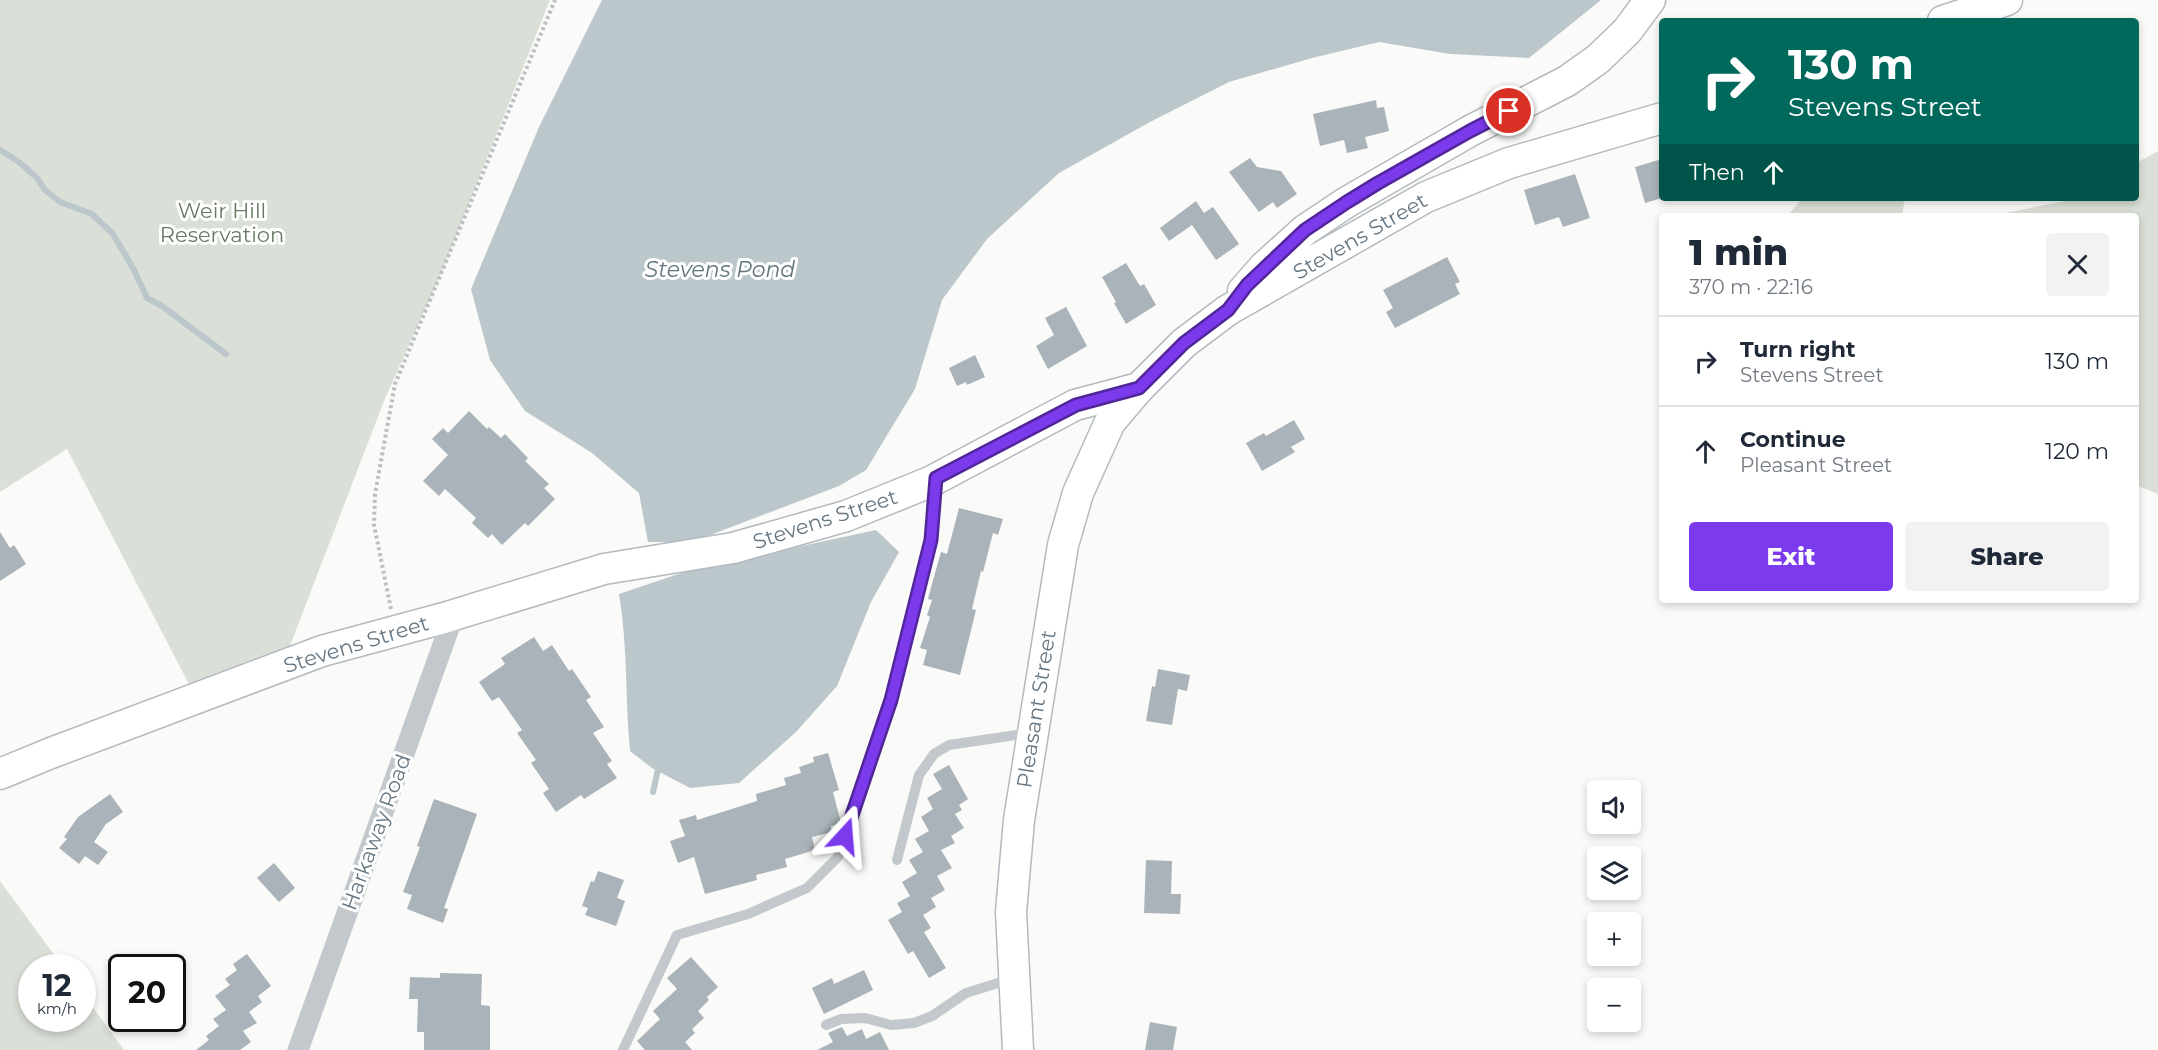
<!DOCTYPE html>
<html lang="en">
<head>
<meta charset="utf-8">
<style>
  body { margin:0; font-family:Montserrat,sans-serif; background:#f2f2f3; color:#1f2937; height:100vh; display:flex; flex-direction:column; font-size:22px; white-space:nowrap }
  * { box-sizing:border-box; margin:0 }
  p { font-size:20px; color:#747a83 }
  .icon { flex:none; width:33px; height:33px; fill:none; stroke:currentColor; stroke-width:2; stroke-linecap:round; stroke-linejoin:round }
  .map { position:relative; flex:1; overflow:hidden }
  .drawer { position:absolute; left:1659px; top:213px; width:480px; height:390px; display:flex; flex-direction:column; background:#fff; border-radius:6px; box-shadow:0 3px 9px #0003 }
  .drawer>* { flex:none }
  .hud { position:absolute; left:1659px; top:18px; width:480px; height:183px; border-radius:6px; box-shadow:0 3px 9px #0003; background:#00695c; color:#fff; overflow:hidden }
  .fabs { position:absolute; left:1587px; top:780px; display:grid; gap:12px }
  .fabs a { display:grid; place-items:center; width:54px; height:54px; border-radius:6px; background:#fff; box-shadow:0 3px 9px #0003; font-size:30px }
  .speed { position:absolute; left:18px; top:954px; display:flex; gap:12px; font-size:30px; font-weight:700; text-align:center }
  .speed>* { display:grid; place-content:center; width:78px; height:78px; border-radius:50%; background:#fff; box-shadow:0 3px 9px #0003; line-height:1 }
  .speed small { font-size:15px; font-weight:400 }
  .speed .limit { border:3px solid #111; border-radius:9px; background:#fff; color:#111 }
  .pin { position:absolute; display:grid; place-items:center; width:51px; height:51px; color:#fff; margin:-26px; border:3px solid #fff; border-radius:50%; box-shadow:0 2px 6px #0007 }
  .me { position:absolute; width:66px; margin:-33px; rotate:19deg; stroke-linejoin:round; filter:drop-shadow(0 0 4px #0008) }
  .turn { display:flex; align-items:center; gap:21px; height:126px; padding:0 30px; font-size:27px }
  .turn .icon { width:78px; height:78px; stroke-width:2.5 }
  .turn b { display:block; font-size:42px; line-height:51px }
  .then { display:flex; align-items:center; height:57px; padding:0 30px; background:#0003; gap:12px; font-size:22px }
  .round { display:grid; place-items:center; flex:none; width:63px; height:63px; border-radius:6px; background:#f2f2f3 }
  .overview { display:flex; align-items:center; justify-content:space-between; height:102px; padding:0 30px }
  h1 { font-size:36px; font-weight:800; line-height:45px }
  .button { display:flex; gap:12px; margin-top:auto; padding:12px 30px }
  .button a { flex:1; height:69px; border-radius:6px; background:#7c3aed; color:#fff; font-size:24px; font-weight:800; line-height:69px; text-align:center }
  .button a+a { background:#f2f2f3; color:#1f2937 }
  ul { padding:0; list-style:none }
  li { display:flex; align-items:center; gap:18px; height:90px; padding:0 30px; border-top:2px solid #e0e1e3 }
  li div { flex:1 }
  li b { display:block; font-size:22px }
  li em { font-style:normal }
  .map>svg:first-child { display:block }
  .green { fill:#dadfd7 }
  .water { fill:#bbc7cb }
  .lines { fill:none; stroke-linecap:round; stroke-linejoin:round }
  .stream { stroke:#bbc7cb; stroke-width:6 }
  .building { fill:#aab3b9 }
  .secondary-casing { stroke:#b3babf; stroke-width:33 }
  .path { stroke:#bbbfc2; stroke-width:4; stroke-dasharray:3 3; stroke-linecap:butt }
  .lane { stroke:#c3c8cc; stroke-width:10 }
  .street { stroke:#c3c8cc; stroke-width:21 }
  .secondary { stroke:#fff; stroke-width:30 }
  .route-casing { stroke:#51269a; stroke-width:15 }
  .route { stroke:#7c3aed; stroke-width:10 }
  .labels { text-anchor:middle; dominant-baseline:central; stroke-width:6; stroke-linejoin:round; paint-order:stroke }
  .park-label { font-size:21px; fill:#687a64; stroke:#fff }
  .street-label { font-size:21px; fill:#657683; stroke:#fff }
  .water-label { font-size:22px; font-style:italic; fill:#60757c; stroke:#fff }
</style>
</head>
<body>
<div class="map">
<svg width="2158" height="1050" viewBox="0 0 2158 1050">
  <rect width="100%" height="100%" fill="#fafaf8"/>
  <!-- green -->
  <g class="green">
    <polygon points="0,0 550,0 441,274 384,401 286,656 192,690 67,449 0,492"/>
    <polygon points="2158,151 2158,494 2136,485 2136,216 1990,216 2065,201 2072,198 2136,198 2136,163"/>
    <polygon points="1803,198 1905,198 1902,216 1787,216"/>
    <polygon points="0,881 63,967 32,968 32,1018 82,1018 83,994 124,1050 0,1050"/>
  </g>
  <!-- water -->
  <g class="water">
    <polygon points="602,0 1601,0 1529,58 1450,54 1379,42 1312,58 1229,82 1150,122 1059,173 987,239 942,300 915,389 866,470 839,486 692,542 648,542 639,493 592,453 525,411 490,360 471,289 539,127"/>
    <path d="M876 530 899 552 871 602 837 686 796 732 739 783 690 788 652 768 630 751C625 699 628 646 619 594L690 570Z"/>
  </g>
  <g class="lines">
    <!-- stream -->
    <g class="stream">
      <polyline points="0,150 19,162 37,178 45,190 60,202 92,214 113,234 134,270 147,298 162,306 226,354"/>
      <polyline points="653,792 659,765"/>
    </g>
  </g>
  <!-- building -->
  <g class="building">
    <polygon points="1376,100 1377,108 1384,107 1389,131 1365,137 1368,148 1347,153 1344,140 1320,146 1313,114"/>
    <polygon points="1250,158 1257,167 1281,171 1297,194 1277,208 1273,202 1259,212 1229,172"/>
    <polygon points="1662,159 1662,198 1645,203 1635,167"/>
    <polygon points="1575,174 1590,218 1563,227 1559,217 1535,225 1524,190"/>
    <polygon points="1196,201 1204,213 1213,207 1239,244 1216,260 1192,225 1169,241 1160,228"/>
    <polygon points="1447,257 1460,282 1455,284 1460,294 1395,328 1386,312 1393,308 1383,290"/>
    <polygon points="1126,263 1140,286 1144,284 1156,305 1126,324 1114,303 1116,302 1102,277"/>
    <polygon points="1066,307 1087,346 1048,369 1036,346 1054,335 1045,318"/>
    <polygon points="975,355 985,377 967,385 966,382 957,386 949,368"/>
    <polygon points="469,411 487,429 489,427 501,438 505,434 528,458 525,461 549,484 544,488 555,499 528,526 525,523 502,545 492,534 488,538 472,523 476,518 445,489 439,496 423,481 448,455 432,439 443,428 448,433"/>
    <polygon points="1294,420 1305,439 1291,447 1295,452 1262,471 1246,443 1264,433 1266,436"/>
    <polygon points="959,508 1003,519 998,535 993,533 983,572 981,571 972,609 976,610 960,675 923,665 927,650 920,648 930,617 927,615 932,600 928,599 932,584 941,552 947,554"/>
    <polygon points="0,532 10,548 14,545 26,564 0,581"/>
    <polygon points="534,637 543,651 552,645 569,671 572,669 591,697 586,700 604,727 593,733 612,761 607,764 617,778 584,799 581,795 556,812 543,793 549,789 531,763 536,760 517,733 522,730 499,697 492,701 479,682 505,664 501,658"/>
    <polygon points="1158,669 1190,675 1187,691 1178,689 1172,725 1146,721 1152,686 1155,687"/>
    <polygon points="828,753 839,790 833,792 841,823 831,826 832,832 812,837 815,850 785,859 787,867 756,875 757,880 705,894 694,857 678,863 670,841 685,836 679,820 696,815 697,820 757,801 756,794 786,785 784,778 801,773 799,767 814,762 813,757"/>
    <polygon points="949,765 968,799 959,805 962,810 955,814 964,828 951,836 955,843 941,850 952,868 937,876 945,890 931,898 936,907 923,915 931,928 924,932 946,968 929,978 913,951 908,954 888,920 902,912 897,903 910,896 902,882 917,873 909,860 923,852 915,839 929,831 921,817 933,809 927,798 942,789 933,774"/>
    <polygon points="110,794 123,812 106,824 94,842 108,852 98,865 85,856 79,864 59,848 67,839 64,837 78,817"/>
    <polygon points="434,799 477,814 444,908 448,909 443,923 407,909 412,895 403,892 420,847 417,846"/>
    <polygon points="1146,860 1172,861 1171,894 1181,894 1180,914 1144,913"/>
    <polygon points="274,863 295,888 279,902 257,878"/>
    <polygon points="598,871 624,880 617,898 625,901 616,926 585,915 588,908 582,906 591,881 594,882"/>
    <polygon points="247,954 271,986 258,996 262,1002 249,1012 257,1023 243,1031 251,1042 240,1050 196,1050 209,1040 206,1036 219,1026 213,1019 226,1010 215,996 230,985 225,979 237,970 233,964"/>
    <polygon points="691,957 718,987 707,997 709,1000 698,1011 704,1018 692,1029 695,1033 685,1042 692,1050 645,1050 637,1041 660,1019 653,1011 677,989 667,978"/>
    <polygon points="864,970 873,990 824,1014 812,988 832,978 834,984"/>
    <polygon points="440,973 482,974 481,1005 490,1006 490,1050 424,1050 424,1032 417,1032 418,999 409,999 410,977 440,978"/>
    <polygon points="1150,1022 1177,1027 1173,1050 1145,1050"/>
    <polygon points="842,1027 847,1036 862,1029 866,1039 880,1032 889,1050 817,1050 833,1042 828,1033"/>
  </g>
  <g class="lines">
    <defs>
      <g id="secondary">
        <polyline points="1943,21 2007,0"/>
        <polyline points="1243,291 1264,267 1305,230 1347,202 1470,131 1567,81 1598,59 1627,31 1650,0"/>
        <polyline points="0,774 51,753 322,651 444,618 604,569 733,548 846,516 930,482 1075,405 1139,388 1184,343 1228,310 1426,197 1509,163 1662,118"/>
        <polyline points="1018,1050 1011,912 1019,820 1063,545 1078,493 1110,422 1139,388"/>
      </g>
    </defs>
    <!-- secondary casing -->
    <use href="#secondary" class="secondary-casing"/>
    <!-- path -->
    <polyline class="path" points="391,609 374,525 375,494 395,384 555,0"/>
    <!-- lane -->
    <g class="lane">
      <polyline points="897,860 919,775 934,754 949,745 1030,733"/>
      <polyline points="826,1025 841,1019 865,1018 891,1025 914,1023 932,1016 966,993 1011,979"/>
      <polyline points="623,1050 677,935 748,914 807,888 838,857 891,700 931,540 936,484"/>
    </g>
    <!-- street -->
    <polyline class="street" points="298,1050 454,614"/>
    <!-- secondary -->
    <use href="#secondary" class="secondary"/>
  </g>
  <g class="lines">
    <defs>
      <polyline id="route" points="845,836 891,700 931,540 936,478 1076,405 1139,388 1184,343 1228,310 1247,285 1305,230 1347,202 1378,183 1470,131 1509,111"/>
    </defs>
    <!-- route casing -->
    <use href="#route" class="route-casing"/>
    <!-- route -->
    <use href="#route" class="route"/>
  </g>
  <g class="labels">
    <!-- park labels -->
    <g class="park-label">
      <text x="222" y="210">Weir Hill<tspan x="222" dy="24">Reservation</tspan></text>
    </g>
    <!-- street labels -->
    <g class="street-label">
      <text transform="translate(1360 236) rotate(-30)">Stevens Street</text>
      <text transform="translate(825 519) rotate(-18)">Stevens Street</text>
      <text transform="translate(356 644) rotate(-17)">Stevens Street</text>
      <text transform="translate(1036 709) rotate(-81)">Pleasant Street</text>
      <text transform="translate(376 832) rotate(-70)">Harkaway Road</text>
    </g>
    <!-- water labels -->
    <g class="water-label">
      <text x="720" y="269">Stevens Pond</text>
    </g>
  </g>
</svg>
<div class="fabs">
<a><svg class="icon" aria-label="sound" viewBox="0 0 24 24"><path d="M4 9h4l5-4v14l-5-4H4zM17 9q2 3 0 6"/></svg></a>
<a><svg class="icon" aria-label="layers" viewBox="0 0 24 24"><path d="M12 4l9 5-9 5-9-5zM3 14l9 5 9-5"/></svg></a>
<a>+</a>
<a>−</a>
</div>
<div class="speed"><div>12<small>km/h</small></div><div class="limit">20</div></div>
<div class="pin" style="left:1509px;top:111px;background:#d93025"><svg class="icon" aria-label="arrive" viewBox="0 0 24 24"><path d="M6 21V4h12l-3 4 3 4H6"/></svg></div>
<svg class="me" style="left:845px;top:836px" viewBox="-20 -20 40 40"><path d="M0-17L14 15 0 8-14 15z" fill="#7c3aed" stroke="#fff" stroke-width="4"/></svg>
<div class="hud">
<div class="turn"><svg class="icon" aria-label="right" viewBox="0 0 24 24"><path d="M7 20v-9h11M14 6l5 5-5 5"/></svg><div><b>130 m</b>Stevens Street</div></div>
<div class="then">Then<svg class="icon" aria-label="ahead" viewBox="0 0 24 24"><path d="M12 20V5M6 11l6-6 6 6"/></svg></div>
</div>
<section class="drawer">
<div class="overview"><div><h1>1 min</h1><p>370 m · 22:16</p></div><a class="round"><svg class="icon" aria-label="close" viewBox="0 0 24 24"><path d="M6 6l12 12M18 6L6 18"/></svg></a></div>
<ul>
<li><svg class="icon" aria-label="right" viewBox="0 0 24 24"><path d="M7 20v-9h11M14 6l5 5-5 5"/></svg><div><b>Turn right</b><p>Stevens Street</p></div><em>130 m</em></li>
<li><svg class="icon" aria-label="ahead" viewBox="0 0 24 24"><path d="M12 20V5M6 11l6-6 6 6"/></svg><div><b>Continue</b><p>Pleasant Street</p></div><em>120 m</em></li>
</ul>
<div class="button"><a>Exit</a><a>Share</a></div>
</section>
</div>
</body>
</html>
